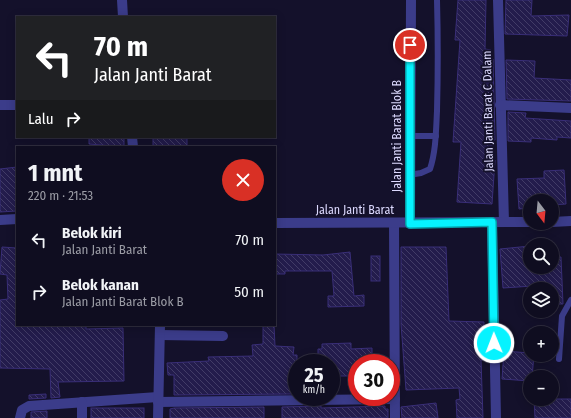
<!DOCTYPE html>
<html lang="id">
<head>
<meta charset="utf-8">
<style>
  body { margin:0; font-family:"Fira Sans Condensed",sans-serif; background:#1d1b2d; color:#f1f3f6; height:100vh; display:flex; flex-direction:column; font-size:15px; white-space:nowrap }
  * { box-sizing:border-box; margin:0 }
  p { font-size:13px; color:#9b9ca5 }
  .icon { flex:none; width:22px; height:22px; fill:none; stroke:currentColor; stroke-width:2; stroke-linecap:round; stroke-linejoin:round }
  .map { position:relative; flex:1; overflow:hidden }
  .details { position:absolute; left:16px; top:146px; width:260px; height:180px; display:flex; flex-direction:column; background:#0f0d20; border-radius:0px; box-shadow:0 2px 10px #0003,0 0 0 1px #2f2d3e }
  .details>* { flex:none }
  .guide { position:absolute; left:16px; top:16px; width:260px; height:122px; border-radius:0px; box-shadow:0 2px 10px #0003,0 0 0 1px #2f2d3e; background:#202124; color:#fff; overflow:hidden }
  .needle { width:26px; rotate:164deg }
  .buttons { position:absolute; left:523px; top:194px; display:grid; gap:8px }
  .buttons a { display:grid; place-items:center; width:36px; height:36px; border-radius:50%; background:#0f0d20; box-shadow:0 2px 10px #0003,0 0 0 1px #2f2d3e; font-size:20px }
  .speed { position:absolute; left:288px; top:354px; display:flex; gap:8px; font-size:20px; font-weight:700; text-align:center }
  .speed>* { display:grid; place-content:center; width:52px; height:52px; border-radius:50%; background:#0f0d20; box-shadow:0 2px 10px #0003,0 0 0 1px #2f2d3e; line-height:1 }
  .speed small { font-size:10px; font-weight:400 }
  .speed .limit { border:6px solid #d22; background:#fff; color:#111 }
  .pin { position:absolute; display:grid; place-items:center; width:34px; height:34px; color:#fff; margin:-17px; border:2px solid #fff; border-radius:50%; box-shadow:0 1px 4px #0007 }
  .me { position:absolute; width:44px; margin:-22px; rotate:359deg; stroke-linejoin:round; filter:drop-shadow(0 0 3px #0008) }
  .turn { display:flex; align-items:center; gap:14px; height:84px; padding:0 12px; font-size:18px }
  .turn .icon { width:52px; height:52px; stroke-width:2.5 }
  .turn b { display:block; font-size:28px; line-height:34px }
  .then { display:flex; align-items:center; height:38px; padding:0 12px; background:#0003; gap:8px; font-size:15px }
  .round { display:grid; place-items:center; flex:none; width:42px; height:42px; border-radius:21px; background:#1d1b2d }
  .summary { display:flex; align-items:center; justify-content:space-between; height:68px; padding:0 12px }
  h1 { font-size:24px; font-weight:700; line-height:30px }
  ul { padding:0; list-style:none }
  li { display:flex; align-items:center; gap:12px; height:52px; padding:0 12px }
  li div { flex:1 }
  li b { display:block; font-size:15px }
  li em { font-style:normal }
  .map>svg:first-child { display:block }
  .building { fill:url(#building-back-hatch); stroke:#392e78 }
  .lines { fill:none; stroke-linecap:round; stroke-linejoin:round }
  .service { stroke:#3b3c8a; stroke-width:6 }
  .minor { stroke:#3b3c8a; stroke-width:10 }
  .tertiary { stroke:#3b3c8a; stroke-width:10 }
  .route-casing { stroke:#049ea6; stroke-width:10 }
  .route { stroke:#06f3ff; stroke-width:7 }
  .labels { text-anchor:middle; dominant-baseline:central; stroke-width:4; stroke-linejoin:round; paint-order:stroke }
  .street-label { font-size:12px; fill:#dddaff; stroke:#14112b }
</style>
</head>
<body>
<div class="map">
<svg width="571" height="418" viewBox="0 0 571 418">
  <defs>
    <pattern id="building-back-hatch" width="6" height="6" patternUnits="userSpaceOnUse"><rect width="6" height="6" fill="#231c4c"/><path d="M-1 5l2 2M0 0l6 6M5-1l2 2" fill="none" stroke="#423c67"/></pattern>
  </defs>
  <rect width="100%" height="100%" fill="#14112b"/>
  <!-- building -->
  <g class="building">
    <polygon points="458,0 486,0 485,49 491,50 491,59 493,59 495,140 493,140 492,160 495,160 492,204 457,202 461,142 453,142 460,40 455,40"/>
    <polygon points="506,0 532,0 531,16 569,15 567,36 505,34"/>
    <polygon points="506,60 535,61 534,78 571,80 571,101 507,99"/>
    <polygon points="508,112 526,113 525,118 571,121 571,138 557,137 557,140 531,138 531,142 508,141"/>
    <polygon points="89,137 124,137 124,147 89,144"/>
    <rect x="153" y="138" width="34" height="9"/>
    <polygon points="17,167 17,211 0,212 0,169"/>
    <polygon points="564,170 566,204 552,205 552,201 530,201 530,208 519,209 517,179 544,178 544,171"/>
    <polygon points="530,246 530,267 552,267 552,257 561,257 563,304 552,304 552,289 533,289 533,286 503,288 500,249"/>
    <polygon points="2,247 17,248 17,325 86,325 86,329 123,328 124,381 58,382 60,397 51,398 50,369 0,368 0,300 8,299 7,275 0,274"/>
    <polygon points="401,247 446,247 449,321 484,322 483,360 481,360 483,418 457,418 456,400 460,399 459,388 406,390 401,324"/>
    <polygon points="350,252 354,296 364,295 364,306 328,307 328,296 334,296 332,271 285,271 285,274 275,274 275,254 323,255"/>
    <rect x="371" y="256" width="9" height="25"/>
    <polygon points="263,325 274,325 275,346 294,347 293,355 297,355 297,381 292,381 292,394 174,395 174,375 168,375 167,363 209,361 208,357 253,356 252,345 263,344"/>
    <polygon points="351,343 351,349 372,348 372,363 357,363 357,376 331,376 331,363 318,363 318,349 322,349 322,344"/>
    <polygon points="504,351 530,353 530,355 534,355 532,377 530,377 530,381 502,379"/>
    <polygon points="46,394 46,398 29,399 29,395"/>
    <polygon points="534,399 571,399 571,418 535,418"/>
    <polygon points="436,403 438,418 402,418 401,407"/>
    <polygon points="321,406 321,408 385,406 385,409 388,409 388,418 282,418 282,407"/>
    <polygon points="264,407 264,418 170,418 170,409 174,408"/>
    <rect x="91" y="408" width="53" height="10"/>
    <polygon points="47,411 47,418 31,418 31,412"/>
  </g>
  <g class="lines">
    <!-- service -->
    <g class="service">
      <polyline points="410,136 436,136"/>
      <path d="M409 175 421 173 430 169C436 151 436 130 437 111 438 74 438 37 437 0"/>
      <polyline points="559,359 562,316 571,300"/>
    </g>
    <!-- minor -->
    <g class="minor">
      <polyline points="122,0 123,17"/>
      <polyline points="498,0 504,222"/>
      <polyline points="1,105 17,105"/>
      <polyline points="500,105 571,108"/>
      <polyline points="132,137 133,147"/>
      <polyline points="492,222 496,418"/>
      <polyline points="394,223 395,418"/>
      <polyline points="410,224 411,0"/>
      <polyline points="160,335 223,336"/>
      <polyline points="158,402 395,399"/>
      <polyline points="20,418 22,410 29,406 158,397"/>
      <polyline points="82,418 82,402"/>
      <polyline points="158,418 160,325"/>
    </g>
    <!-- tertiary -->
    <g class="tertiary">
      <polyline points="0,220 17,219"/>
      <polyline points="552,222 571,221"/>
      <polyline points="275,223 530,222"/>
    </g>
  </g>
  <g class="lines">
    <defs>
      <polyline id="route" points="410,45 410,224 492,222 494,343"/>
    </defs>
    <!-- route casing -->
    <use href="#route" class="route-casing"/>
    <!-- route -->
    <use href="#route" class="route"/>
  </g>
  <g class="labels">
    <!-- street labels -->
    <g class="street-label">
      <text transform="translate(488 111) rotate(-91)">Jalan Janti Barat C Dalam</text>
      <text transform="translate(397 136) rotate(-90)">Jalan Janti Barat Blok B</text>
      <text x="355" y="210">Jalan Janti Barat</text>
    </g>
  </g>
</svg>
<div class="buttons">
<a><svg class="needle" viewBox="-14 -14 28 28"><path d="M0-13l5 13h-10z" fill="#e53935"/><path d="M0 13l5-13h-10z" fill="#9b9ca5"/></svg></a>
<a><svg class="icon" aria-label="search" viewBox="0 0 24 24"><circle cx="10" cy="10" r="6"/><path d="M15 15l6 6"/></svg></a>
<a><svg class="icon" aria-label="layers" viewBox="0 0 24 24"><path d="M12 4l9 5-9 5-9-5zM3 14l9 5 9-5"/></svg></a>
<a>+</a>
<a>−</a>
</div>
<div class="speed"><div>25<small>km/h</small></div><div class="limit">30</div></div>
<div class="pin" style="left:410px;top:45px;background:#d93025"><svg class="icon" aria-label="arrive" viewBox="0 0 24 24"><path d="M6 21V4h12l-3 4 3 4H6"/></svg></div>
<svg class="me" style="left:494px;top:343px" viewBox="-20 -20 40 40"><circle r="17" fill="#06f3ff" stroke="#fff" stroke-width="3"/><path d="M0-11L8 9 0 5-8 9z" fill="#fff"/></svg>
<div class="guide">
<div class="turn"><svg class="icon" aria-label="left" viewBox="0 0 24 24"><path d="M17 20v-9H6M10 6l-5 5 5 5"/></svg><div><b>70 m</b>Jalan Janti Barat</div></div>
<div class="then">Lalu<svg class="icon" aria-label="right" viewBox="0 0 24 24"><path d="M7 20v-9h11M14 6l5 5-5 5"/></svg></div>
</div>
<section class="details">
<div class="summary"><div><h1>1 mnt</h1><p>220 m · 21:53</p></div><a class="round" style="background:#d93025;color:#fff"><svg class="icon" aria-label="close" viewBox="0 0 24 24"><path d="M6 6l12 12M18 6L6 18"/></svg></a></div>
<ul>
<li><svg class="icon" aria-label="left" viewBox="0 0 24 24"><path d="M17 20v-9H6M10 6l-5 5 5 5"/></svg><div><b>Belok kiri</b><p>Jalan Janti Barat</p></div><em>70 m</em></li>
<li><svg class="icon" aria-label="right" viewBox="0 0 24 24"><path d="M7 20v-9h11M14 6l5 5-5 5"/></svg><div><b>Belok kanan</b><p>Jalan Janti Barat Blok B</p></div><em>50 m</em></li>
</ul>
</section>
</div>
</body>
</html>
